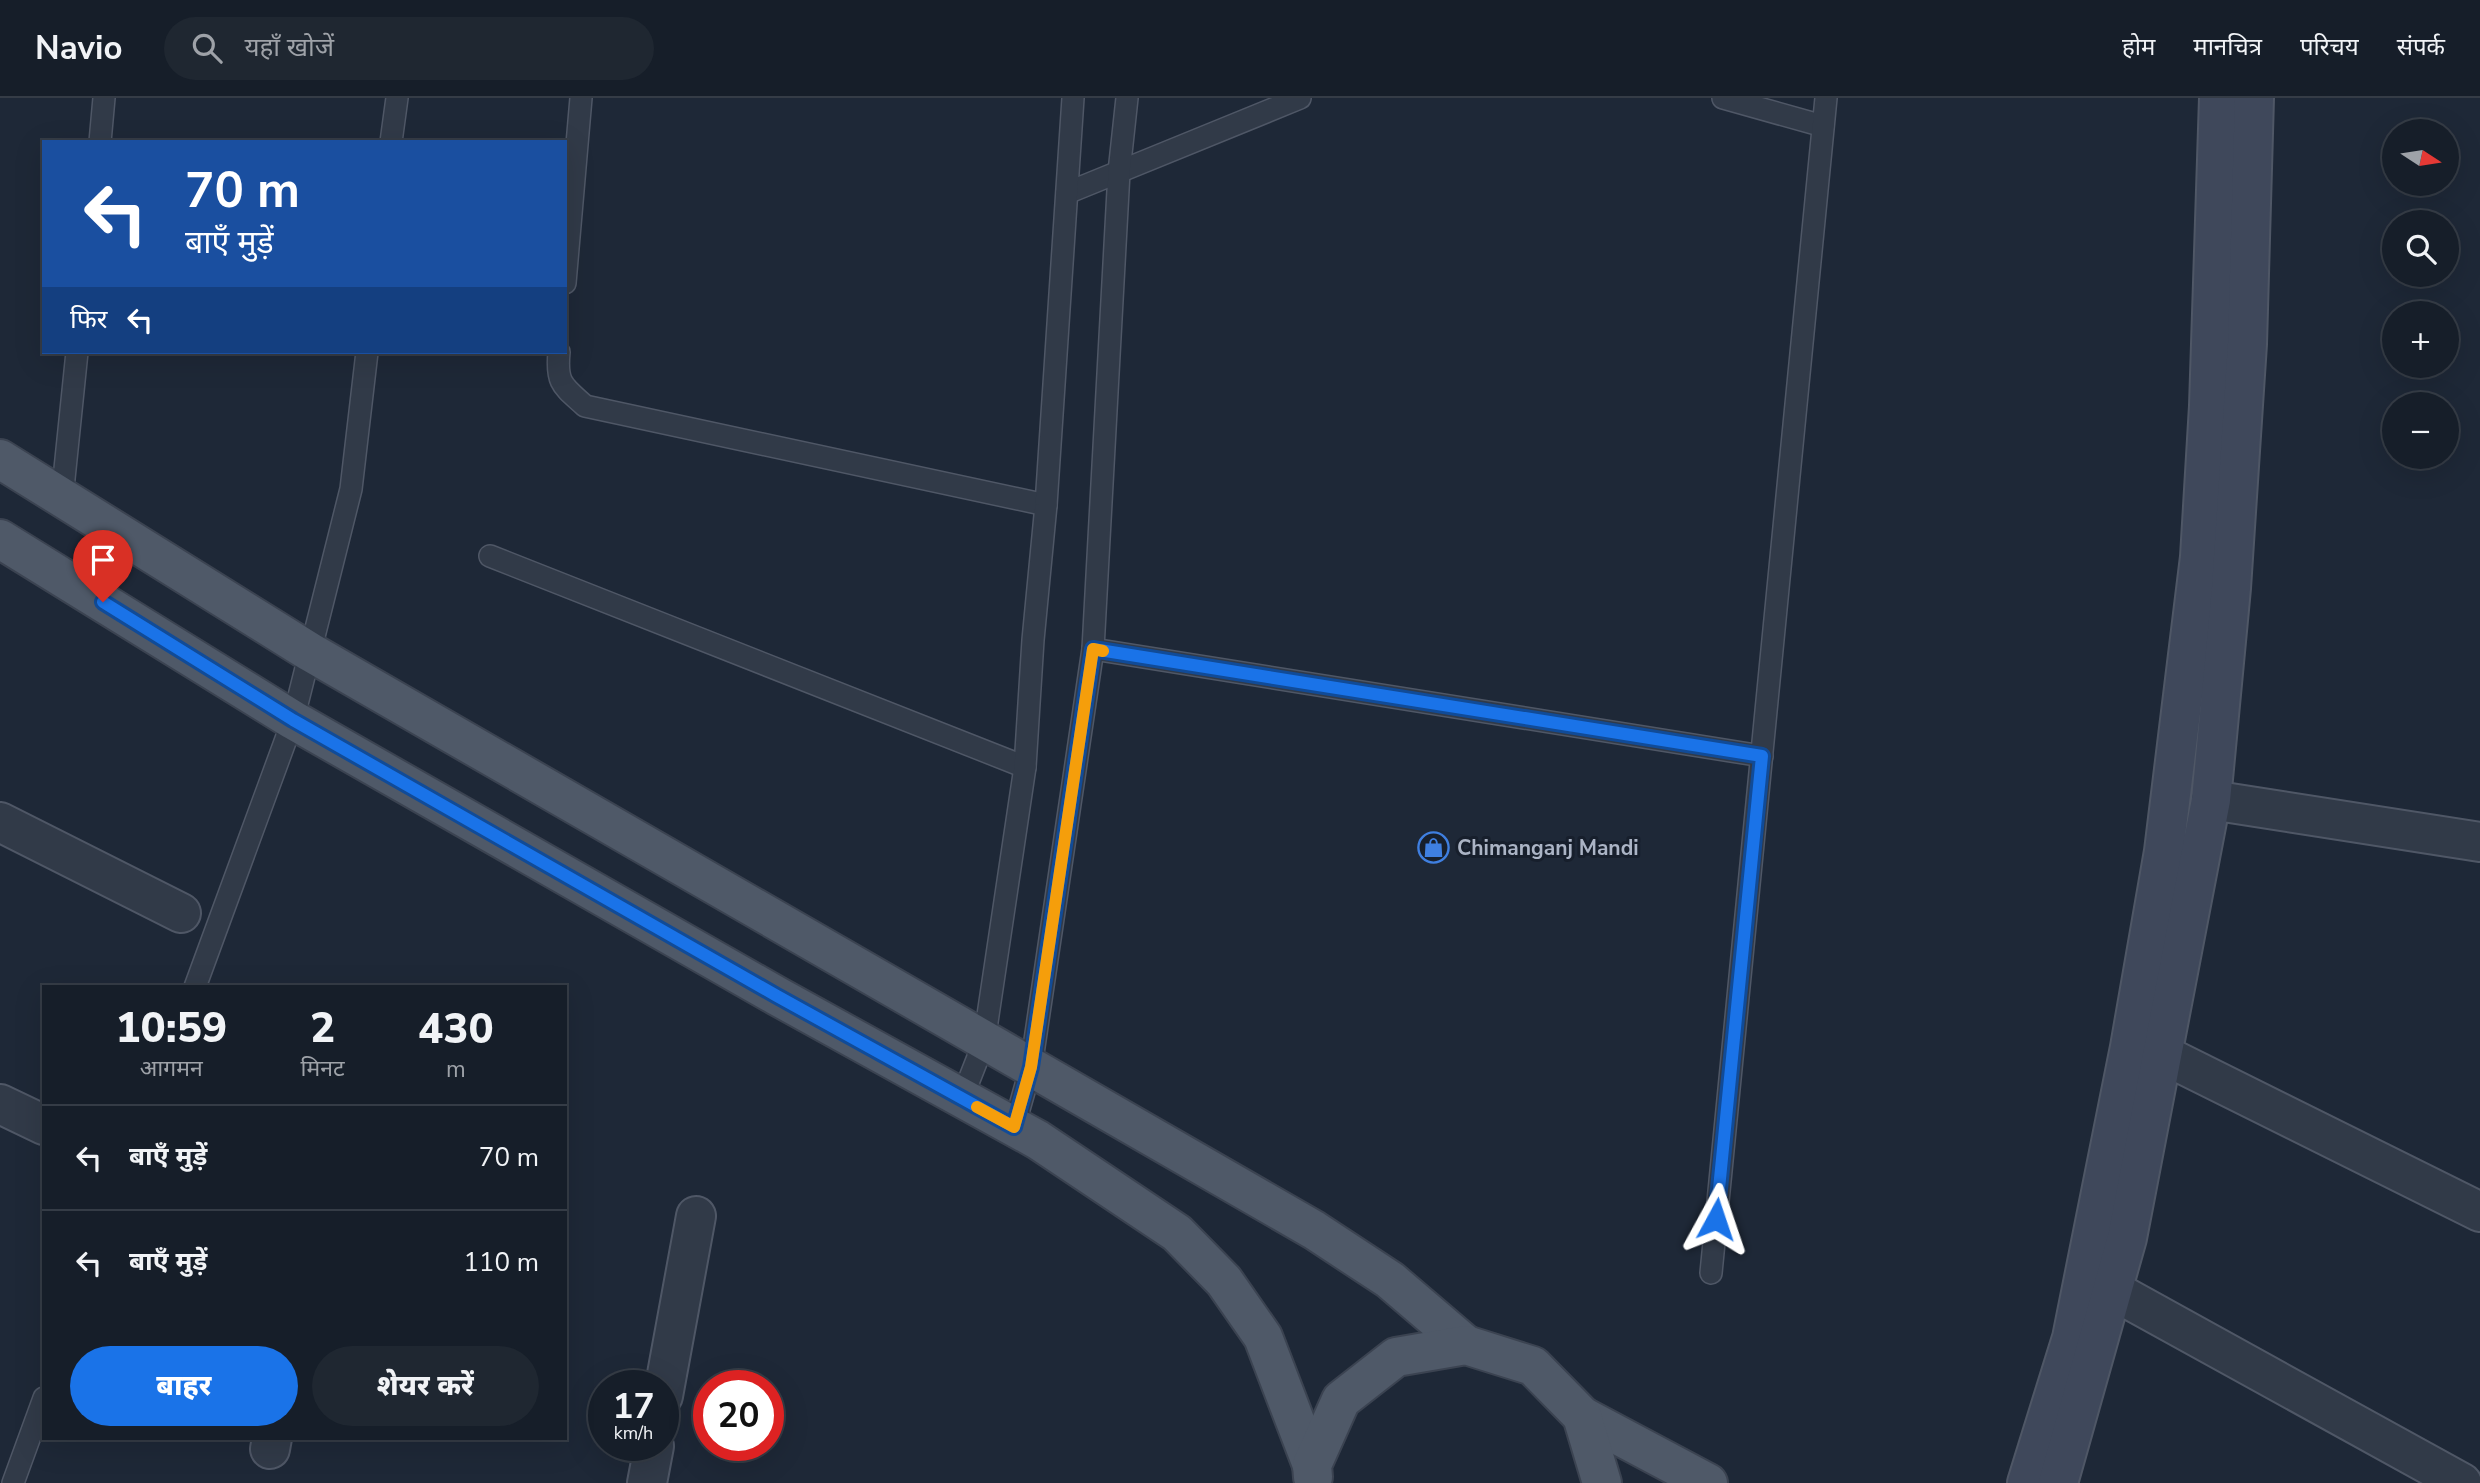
<!DOCTYPE html>
<html lang="hi">
<head>
<meta charset="utf-8">
<style>
  body { margin:0; font-family:"Nunito Sans","Noto Sans Devanagari",sans-serif; background:#1f2731; color:#f1f3f6; height:100vh; display:flex; flex-direction:column; font-size:26px; white-space:nowrap }
  * { box-sizing:border-box; margin:0 }
  p { font-size:23px; color:#9ea2a8 }
  .icon { flex:none; width:38px; height:38px; fill:none; stroke:currentColor; stroke-width:2; stroke-linecap:round; stroke-linejoin:round }
  .map { position:relative; flex:1; overflow:hidden }
  .details { position:absolute; left:42px; top:887px; width:525px; height:455px; display:flex; flex-direction:column; background:#161e29; border-radius:0px; box-shadow:0 7px 28px #0002,0 0 0 2px #353c46 }
  .details>* { flex:none }
  .guide { position:absolute; left:42px; top:42px; width:525px; height:214px; border-radius:0px; box-shadow:0 7px 28px #0002,0 0 0 2px #353c46; background:#1a4fa0; color:#fff; overflow:hidden }
  .needle { width:46px; rotate:102deg }
  .tools { position:absolute; left:2382px; top:21px; display:grid; gap:14px }
  .tools a { display:grid; place-items:center; width:77px; height:77px; border-radius:50%; background:#161e29; box-shadow:0 7px 28px #0002,0 0 0 2px #353c46; font-size:35px }
  .speed { position:absolute; left:588px; top:1272px; display:flex; gap:14px; font-size:35px; font-weight:700; text-align:center }
  .speed>* { display:grid; place-content:center; width:91px; height:91px; border-radius:50%; background:#161e29; box-shadow:0 7px 28px #0002,0 0 0 2px #353c46; line-height:1 }
  .speed small { font-size:18px; font-weight:400 }
  .speed .limit { border:10px solid #d22; background:#fff; color:#111 }
  .pin { position:absolute; display:grid; place-items:center; width:60px; height:60px; color:#fff; margin:-72px -30px; border-radius:50% 50% 50% 0; rotate:-45deg; box-shadow:0 0 7px #0007 }
  .pin .icon { rotate:45deg }
  .me { position:absolute; width:77px; margin:-38px; rotate:5deg; stroke-linejoin:round; filter:drop-shadow(0 0 5px #0008) }
  .turn { display:flex; align-items:center; gap:24px; height:147px; padding:0 28px; font-size:32px }
  .turn .icon { width:91px; height:91px; stroke-width:2.5 }
  .turn b { display:block; font-size:49px; line-height:60px }
  .then { display:flex; align-items:center; height:66px; padding:0 28px; background:#0003; gap:14px; font-size:26px }
  .eta { display:flex; justify-content:space-evenly; align-items:center; height:119px; text-align:center }
  .eta b { font-size:42px; font-weight:800; line-height:49px }
  .cta { display:flex; gap:14px; margin-top:auto; padding:14px 28px }
  .cta a { flex:1; height:80px; border-radius:42px; background:#1a73e8; color:#fff; font-size:28px; font-weight:800; line-height:80px; text-align:center }
  .cta a+a { background:#1f2731; color:#f1f3f6 }
  ul { padding:0; list-style:none }
  li { display:flex; align-items:center; gap:21px; height:105px; padding:0 28px; border-top:2px solid #353c46 }
  li div { flex:1 }
  li b { display:block; font-size:26px }
  li em { font-style:normal }
  header { display:flex; align-items:center; gap:42px; box-sizing:border-box; height:98px; padding:0 35px; background:#161e29; border-bottom:2px solid #353c46 }
  header strong { font-size:33px }
  nav { display:flex; gap:38px; margin-inline-start:auto; font-size:24px }
  .search { width:490px; height:63px; background:#1f2731; display:flex; align-items:center; gap:18px; box-sizing:border-box; padding:0 24px; border-radius:38px; color:#9ea2a8; font-size:26px }
  .map>svg:first-child { display:block }
  .lines { fill:none; stroke-linecap:round; stroke-linejoin:round }
  .lane-casing { stroke:#4f5766; stroke-width:24 }
  .street-casing { stroke:#4f5766; stroke-width:42 }
  .secondary-casing { stroke:#4f5766; stroke-width:42 }
  .primary-casing { stroke:#3b4351; stroke-width:42 }
  .lane { stroke:#313a48; stroke-width:21 }
  .street { stroke:#313a48; stroke-width:38 }
  .secondary { stroke:#3f485b; stroke-width:38 }
  .primary { stroke:#4f5968; stroke-width:38 }
  .route-casing { stroke:#114b97; stroke-width:18 }
  .route { stroke:#1a73e8; stroke-width:12 }
  .slow { stroke:#f59e0b; stroke-width:12 }
  .labels { text-anchor:middle; dominant-baseline:central; stroke-width:6; stroke-linejoin:round; paint-order:stroke }
  .poi-label { font-size:21px; font-weight:bold; fill:#abb4c5; stroke:#171f2c; text-anchor:start }
</style>
</head>
<body>
<header>
<strong>Navio</strong>
<div class="search"><svg class="icon" aria-label="search" viewBox="0 0 24 24"><circle cx="10" cy="10" r="6"/><path d="M15 15l6 6"/></svg>यहाँ खोजें</div>
<nav><a>होम</a><a>मानचित्र</a><a>परिचय</a><a>संपर्क</a></nav>
</header>
<div class="map">
<svg width="2480" height="1385" viewBox="0 0 2480 1385">
  <rect width="100%" height="100%" fill="#1e2837"/>
  <g class="lines">
    <defs>
      <g id="lane">
        <polyline points="1723,0 1823,28"/>
        <polyline points="100,44 104,0"/>
        <polyline points="391,44 397,0"/>
        <polyline points="1067,95 1300,0"/>
        <polyline points="565,185 581,0"/>
        <path d="M559 254C556 286 563 288 585 308L1046 407"/>
        <polyline points="62,400 77,254"/>
        <polyline points="490,458 1025,669"/>
        <polyline points="1093,551 1762,658"/>
        <polyline points="195,889 293,622 351,391 367,254"/>
        <polyline points="962,1000 984,944 1025,669 1033,542 1046,407 1073,0"/>
        <polyline points="1014,1029 1031,969 1093,551 1119,74 1127,0"/>
        <polyline points="1711,1175 1826,0"/>
        <polyline points="13,1385 44,1300"/>
      </g>
      <g id="street">
        <polyline points="2211,702 2480,744"/>
        <polyline points="0,724 181,815"/>
        <polyline points="2164,957 2480,1114"/>
        <polyline points="0,1006 44,1027"/>
        <polyline points="2114,1193 2462,1385"/>
        <polyline points="663,1298 696,1118"/>
        <polyline points="270,1351 272,1340"/>
        <polyline points="647,1385 654,1348"/>
      </g>
      <g id="secondary">
        <polyline points="2027,1385 2072,1240 2130,949 2164,753 2200,459 2209,308 2219,0"/>
        <polyline points="2058,1385 2127,1140 2211,702 2231,490 2247,246 2254,0"/>
      </g>
      <g id="primary">
        <polyline points="0,361 310,554 1314,1132 1390,1182 1466,1247"/>
        <polyline points="0,441 293,622 777,898 1038,1042 1177,1135 1224,1183 1263,1239 1312,1367"/>
        <polyline points="1582,1318 1708,1385"/>
        <polyline points="1313,1379 1312,1367 1341,1302 1396,1259 1466,1247 1533,1268 1582,1318 1602,1385"/>
      </g>
    </defs>
    <!-- lane casing -->
    <use href="#lane" class="lane-casing"/>
    <!-- street casing -->
    <use href="#street" class="street-casing"/>
    <!-- secondary casing -->
    <use href="#secondary" class="secondary-casing"/>
    <!-- primary casing -->
    <use href="#primary" class="primary-casing"/>
    <!-- lane -->
    <use href="#lane" class="lane"/>
    <!-- street -->
    <use href="#street" class="street"/>
    <!-- secondary -->
    <use href="#secondary" class="secondary"/>
    <!-- primary -->
    <use href="#primary" class="primary"/>
  </g>
  <g class="lines">
    <defs>
      <polyline id="route" points="103,504 293,622 777,898 1014,1029 1031,969 1093,551 1762,658 1716,1121"/>
    </defs>
    <!-- route casing -->
    <use href="#route" class="route-casing"/>
    <!-- route -->
    <use href="#route" class="route"/>
    <!-- slow -->
    <polyline class="slow" points="977,1009 1014,1029 1031,969 1093,551 1103,553"/>
  </g>
  <!-- icons -->
  <defs>
    <symbol id="shop-ring" viewBox="-11 -11 22 22"><circle r="9.5" fill="#171f2c" stroke="#3f7fe0" stroke-width="1.5"/><path d="M-5-2.5h2.3a2.7 3.5 0 0 1 5.4 0H5L5.5 6h-11ZM-1.5-2.5h3a1.5 2.3 0 0 0-3 0Z" fill="#3f7fe0"/></symbol>
  </defs>
  <g fill-rule="evenodd">
    <use href="#shop-ring" x="1416" y="732" width="35" height="35"/>
  </g>
  <g class="labels">
    <!-- poi labels -->
    <g class="poi-label">
      <text x="1457" y="750">Chimanganj Mandi</text>
    </g>
  </g>
</svg>
<div class="tools">
<a><svg class="needle" viewBox="-14 -14 28 28"><path d="M0-13l5 13h-10z" fill="#e53935"/><path d="M0 13l5-13h-10z" fill="#9ea2a8"/></svg></a>
<a><svg class="icon" aria-label="search" viewBox="0 0 24 24"><circle cx="10" cy="10" r="6"/><path d="M15 15l6 6"/></svg></a>
<a>+</a>
<a>−</a>
</div>
<div class="speed"><div>17<small>km/h</small></div><div class="limit">20</div></div>
<div class="pin" style="left:103px;top:504px;background:#d93025"><svg class="icon" aria-label="arrive" viewBox="0 0 24 24"><path d="M6 21V4h12l-3 4 3 4H6"/></svg></div>
<svg class="me" style="left:1716px;top:1121px" viewBox="-20 -20 40 40"><path d="M0-17L14 15 0 8-14 15z" fill="#1a73e8" stroke="#fff" stroke-width="4"/></svg>
<div class="guide">
<div class="turn"><svg class="icon" aria-label="left" viewBox="0 0 24 24"><path d="M17 20v-9H6M10 6l-5 5 5 5"/></svg><div><b>70 m</b>बाएँ मुड़ें</div></div>
<div class="then">फिर<svg class="icon" aria-label="left" viewBox="0 0 24 24"><path d="M17 20v-9H6M10 6l-5 5 5 5"/></svg></div>
</div>
<section class="details">
<div class="eta">
<div><b>10:59</b><p>आगमन</p></div>
<div><b>2</b><p>मिनट</p></div>
<div><b>430</b><p>m</p></div>
</div>
<ul>
<li><svg class="icon" aria-label="left" viewBox="0 0 24 24"><path d="M17 20v-9H6M10 6l-5 5 5 5"/></svg><div><b>बाएँ मुड़ें</b></div><em>70 m</em></li>
<li><svg class="icon" aria-label="left" viewBox="0 0 24 24"><path d="M17 20v-9H6M10 6l-5 5 5 5"/></svg><div><b>बाएँ मुड़ें</b></div><em>110 m</em></li>
</ul>
<div class="cta"><a>बाहर</a><a>शेयर करें</a></div>
</section>
</div>
</body>
</html>
